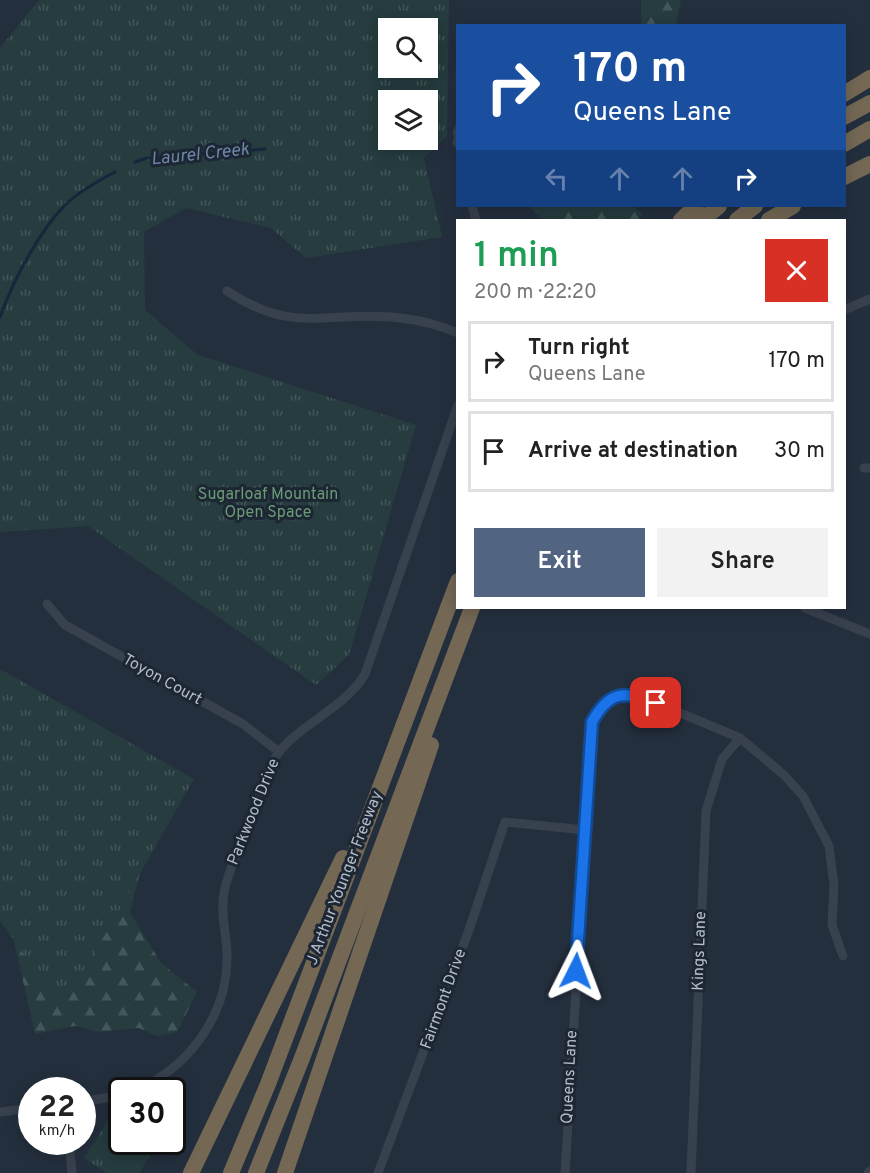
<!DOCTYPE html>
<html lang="en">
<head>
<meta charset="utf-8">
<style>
  body { margin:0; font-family:Overpass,sans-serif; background:#f2f2f2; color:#222; height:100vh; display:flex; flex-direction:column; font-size:22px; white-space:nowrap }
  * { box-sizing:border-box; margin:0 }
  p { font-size:20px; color:#767676 }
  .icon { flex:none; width:33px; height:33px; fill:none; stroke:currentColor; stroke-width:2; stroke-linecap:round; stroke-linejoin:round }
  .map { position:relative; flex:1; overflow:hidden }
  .drawer { position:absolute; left:456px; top:219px; width:390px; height:390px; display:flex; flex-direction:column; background:#fff; border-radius:0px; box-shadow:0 3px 15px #0003 }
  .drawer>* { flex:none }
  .top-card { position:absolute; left:456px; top:24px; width:390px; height:183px; border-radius:0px; box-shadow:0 3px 15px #0003; background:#1a4fa0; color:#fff; overflow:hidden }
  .tools { position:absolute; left:378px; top:18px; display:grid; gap:12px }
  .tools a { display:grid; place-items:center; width:60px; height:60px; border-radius:0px; background:#fff; box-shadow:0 3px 15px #0003; font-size:30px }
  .speed { position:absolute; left:18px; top:1077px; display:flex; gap:12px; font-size:30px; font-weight:700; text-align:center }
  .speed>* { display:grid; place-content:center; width:78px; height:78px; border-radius:50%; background:#fff; box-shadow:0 3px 15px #0003; line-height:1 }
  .speed small { font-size:15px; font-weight:400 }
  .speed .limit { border:3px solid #111; border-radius:9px; background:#fff; color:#111 }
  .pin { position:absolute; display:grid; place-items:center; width:51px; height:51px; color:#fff; margin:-26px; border-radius:12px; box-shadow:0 3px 9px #0006 }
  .me { position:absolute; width:66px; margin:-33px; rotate:3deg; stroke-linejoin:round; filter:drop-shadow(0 0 4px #0008) }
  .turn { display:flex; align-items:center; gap:21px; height:126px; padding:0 18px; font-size:27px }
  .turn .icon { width:78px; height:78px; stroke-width:2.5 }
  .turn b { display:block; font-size:42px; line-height:51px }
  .lanes { display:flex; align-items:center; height:57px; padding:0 18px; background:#0003; justify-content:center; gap:30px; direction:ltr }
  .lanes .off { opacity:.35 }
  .round { display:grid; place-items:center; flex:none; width:63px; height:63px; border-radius:0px; background:#f2f2f2 }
  .headline { display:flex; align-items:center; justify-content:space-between; height:102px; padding:0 18px }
  h1 { font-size:36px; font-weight:600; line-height:45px; color:#1e9e55 }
  .button { display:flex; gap:12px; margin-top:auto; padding:12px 18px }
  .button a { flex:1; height:69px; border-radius:0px; background:#516482; color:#fff; font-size:24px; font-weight:600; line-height:69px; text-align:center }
  .button a+a { background:#f2f2f2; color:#222 }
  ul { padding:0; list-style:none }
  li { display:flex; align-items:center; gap:18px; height:81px; margin:0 12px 9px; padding:0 6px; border:3px solid #e0e0e0; border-radius:0px }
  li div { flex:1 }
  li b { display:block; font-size:22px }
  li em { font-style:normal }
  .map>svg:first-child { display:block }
  .forest { fill:url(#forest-firs) }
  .park { fill:url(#park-tufts); fill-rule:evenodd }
  .garden { fill:#263c3f }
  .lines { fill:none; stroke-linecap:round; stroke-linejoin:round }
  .stream { stroke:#17263c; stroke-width:3 }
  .service { stroke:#38414e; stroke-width:4.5 }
  .minor { stroke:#38414e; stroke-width:9 }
  .motorway { stroke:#746855; stroke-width:16 }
  .route-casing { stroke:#114b97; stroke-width:15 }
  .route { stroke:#1a73e8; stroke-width:10 }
  .labels { text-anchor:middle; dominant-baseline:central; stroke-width:6; stroke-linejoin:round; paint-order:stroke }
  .park-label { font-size:16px; fill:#6b9a76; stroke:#1d2633 }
  .street-label { font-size:16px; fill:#b4bcc9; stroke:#1d2633 }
  .water-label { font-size:18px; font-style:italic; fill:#6d86a8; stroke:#1d2633 }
</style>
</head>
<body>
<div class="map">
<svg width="870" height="1173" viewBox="0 0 870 1173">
  <defs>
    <pattern id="forest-firs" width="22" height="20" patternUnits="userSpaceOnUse" patternTransform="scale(1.5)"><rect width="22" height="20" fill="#263c3f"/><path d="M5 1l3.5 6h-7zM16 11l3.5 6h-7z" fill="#435659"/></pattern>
    <pattern id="park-tufts" width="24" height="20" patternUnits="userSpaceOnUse" patternTransform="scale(1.5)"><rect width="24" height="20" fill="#263c3f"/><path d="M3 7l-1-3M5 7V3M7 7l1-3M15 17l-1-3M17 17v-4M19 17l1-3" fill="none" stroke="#435659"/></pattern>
  </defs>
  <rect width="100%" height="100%" fill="#242f3e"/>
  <!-- forest -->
  <g class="forest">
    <polygon points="641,0 681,0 676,25 639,25 641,24"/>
    <polygon points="529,206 632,206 643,214 638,220 543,220"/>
    <polygon points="0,683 143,861 130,912 161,963 197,992 177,1032 157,1036 139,1028 98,1032 75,1026 35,1034 11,928"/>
  </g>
  <!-- park -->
  <g class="park">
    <path d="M39 0H449L447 136 424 158 442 237 306 258 271 228 186 208 144 232 145 310 198 355 416 425 349 655 316 685 88 526 0 532V48ZM388 28H428V68H388ZM388 100H428V140H388Z"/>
    <polygon points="0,669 194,779 63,1008 0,921"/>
    <polygon points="117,1107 121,1109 122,1142 159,1142 139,1173 107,1173 84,1158"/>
  </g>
  <!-- garden -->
  <g class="garden">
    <polygon points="115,1122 121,1126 122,1142 124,1142 110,1164 95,1154"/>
    <polygon points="131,1142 147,1142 151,1144 133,1173 124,1173 115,1167"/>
  </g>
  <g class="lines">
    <!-- stream -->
    <g class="stream">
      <polyline points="135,162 147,158 265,149"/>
      <path d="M0 317C13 281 38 233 65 205 78 192 98 181 115 172"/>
    </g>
    <!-- service -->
    <g class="service">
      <polyline points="458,70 458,88"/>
      <polyline points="457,142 455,132 458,126"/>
    </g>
    <!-- minor -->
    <g class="minor">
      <polyline points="457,142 458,143"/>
      <polyline points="472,206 476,220"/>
      <path d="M227 291C296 337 330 309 400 318 420 320 439 325 458 333"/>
      <polyline points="844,310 870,299"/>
      <polyline points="864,468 870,468"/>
      <polyline points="47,604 65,625 243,724 279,752"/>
      <polyline points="805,608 870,634"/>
      <path d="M135 1090C188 1069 228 1015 227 956 227 935 220 914 224 893 227 875 235 858 242 841 251 816 260 790 271 765 289 727 343 712 365 674L458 405"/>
      <polyline points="82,1102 122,1095"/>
      <polyline points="0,1112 32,1108"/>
      <polyline points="69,1142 72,1173"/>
      <polyline points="378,1173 469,930 505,822 585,830"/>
      <polyline points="565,1173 592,722 601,705 611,697 635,694 740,738 784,775 803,796 829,846 834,885 832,925 843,956"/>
      <polyline points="691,1173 706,811 722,759 740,738"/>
      <polyline points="868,1173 870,1171"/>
    </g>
    <!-- motorway -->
    <g class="motorway">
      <polyline points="844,94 870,78"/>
      <polyline points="844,117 870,103"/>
      <polyline points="844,144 870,129"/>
      <polyline points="844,177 870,164"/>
      <polyline points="681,220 696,206"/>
      <polyline points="702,220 719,206"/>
      <polyline points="737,220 755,206"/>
      <polyline points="769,220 793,206"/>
      <polyline points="191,1173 343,858"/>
      <polyline points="231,1173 268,1084 458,581"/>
      <polyline points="256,1173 302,1058 472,608"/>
      <polyline points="285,1173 431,745"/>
    </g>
  </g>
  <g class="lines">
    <defs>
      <path id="route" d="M576 971 592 722C609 691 624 690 656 703"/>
    </defs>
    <!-- route casing -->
    <use href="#route" class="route-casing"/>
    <!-- route -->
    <use href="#route" class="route"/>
  </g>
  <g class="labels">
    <!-- park labels -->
    <g class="park-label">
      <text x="268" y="495">Sugarloaf Mountain<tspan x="268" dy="18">Open Space</tspan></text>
    </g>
    <!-- street labels -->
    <g class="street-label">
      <text transform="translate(162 680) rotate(29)">Toyon Court</text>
      <text transform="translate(254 812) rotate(-68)">Parkwood Drive</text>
      <text transform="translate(345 878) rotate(-69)">J Arthur Younger Freeway</text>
      <text transform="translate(700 951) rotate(-88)">Kings Lane</text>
      <text transform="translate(444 999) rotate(-70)">Fairmont Drive</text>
      <text transform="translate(570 1077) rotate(-87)">Queens Lane</text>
    </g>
    <!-- water labels -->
    <g class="water-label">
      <text transform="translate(200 155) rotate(-6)">Laurel Creek</text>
    </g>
  </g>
</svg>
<div class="tools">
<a><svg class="icon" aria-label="search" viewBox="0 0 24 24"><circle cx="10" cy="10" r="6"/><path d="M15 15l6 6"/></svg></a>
<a><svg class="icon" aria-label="layers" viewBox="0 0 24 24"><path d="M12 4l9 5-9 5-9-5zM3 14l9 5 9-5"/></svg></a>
</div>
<div class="speed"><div>22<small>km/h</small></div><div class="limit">30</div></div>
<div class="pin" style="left:656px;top:703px;background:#d93025"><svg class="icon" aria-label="arrive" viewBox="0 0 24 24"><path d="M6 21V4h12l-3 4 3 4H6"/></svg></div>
<svg class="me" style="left:576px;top:971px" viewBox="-20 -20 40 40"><path d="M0-17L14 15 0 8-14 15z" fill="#1a73e8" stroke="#fff" stroke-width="4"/></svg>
<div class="top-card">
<div class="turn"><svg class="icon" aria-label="right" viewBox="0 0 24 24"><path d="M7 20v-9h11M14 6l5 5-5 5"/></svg><div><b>170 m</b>Queens Lane</div></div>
<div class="lanes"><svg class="icon off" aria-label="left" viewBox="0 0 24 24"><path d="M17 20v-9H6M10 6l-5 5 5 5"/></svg><svg class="icon off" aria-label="ahead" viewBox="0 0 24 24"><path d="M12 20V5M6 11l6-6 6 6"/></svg><svg class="icon off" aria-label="ahead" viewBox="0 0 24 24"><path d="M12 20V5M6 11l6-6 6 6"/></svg><svg class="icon" aria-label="right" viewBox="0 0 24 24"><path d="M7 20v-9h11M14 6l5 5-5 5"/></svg></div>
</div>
<section class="drawer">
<div class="headline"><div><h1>1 min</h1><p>200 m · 22:20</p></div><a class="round" style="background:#d93025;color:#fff"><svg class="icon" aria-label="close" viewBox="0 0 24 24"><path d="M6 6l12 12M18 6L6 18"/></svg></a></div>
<ul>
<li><svg class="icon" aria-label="right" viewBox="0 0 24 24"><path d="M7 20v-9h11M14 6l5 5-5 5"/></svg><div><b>Turn right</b><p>Queens Lane</p></div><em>170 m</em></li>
<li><svg class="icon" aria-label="arrive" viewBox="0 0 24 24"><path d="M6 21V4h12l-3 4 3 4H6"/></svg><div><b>Arrive at destination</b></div><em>30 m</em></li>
</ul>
<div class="button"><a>Exit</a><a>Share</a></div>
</section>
</div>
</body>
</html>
